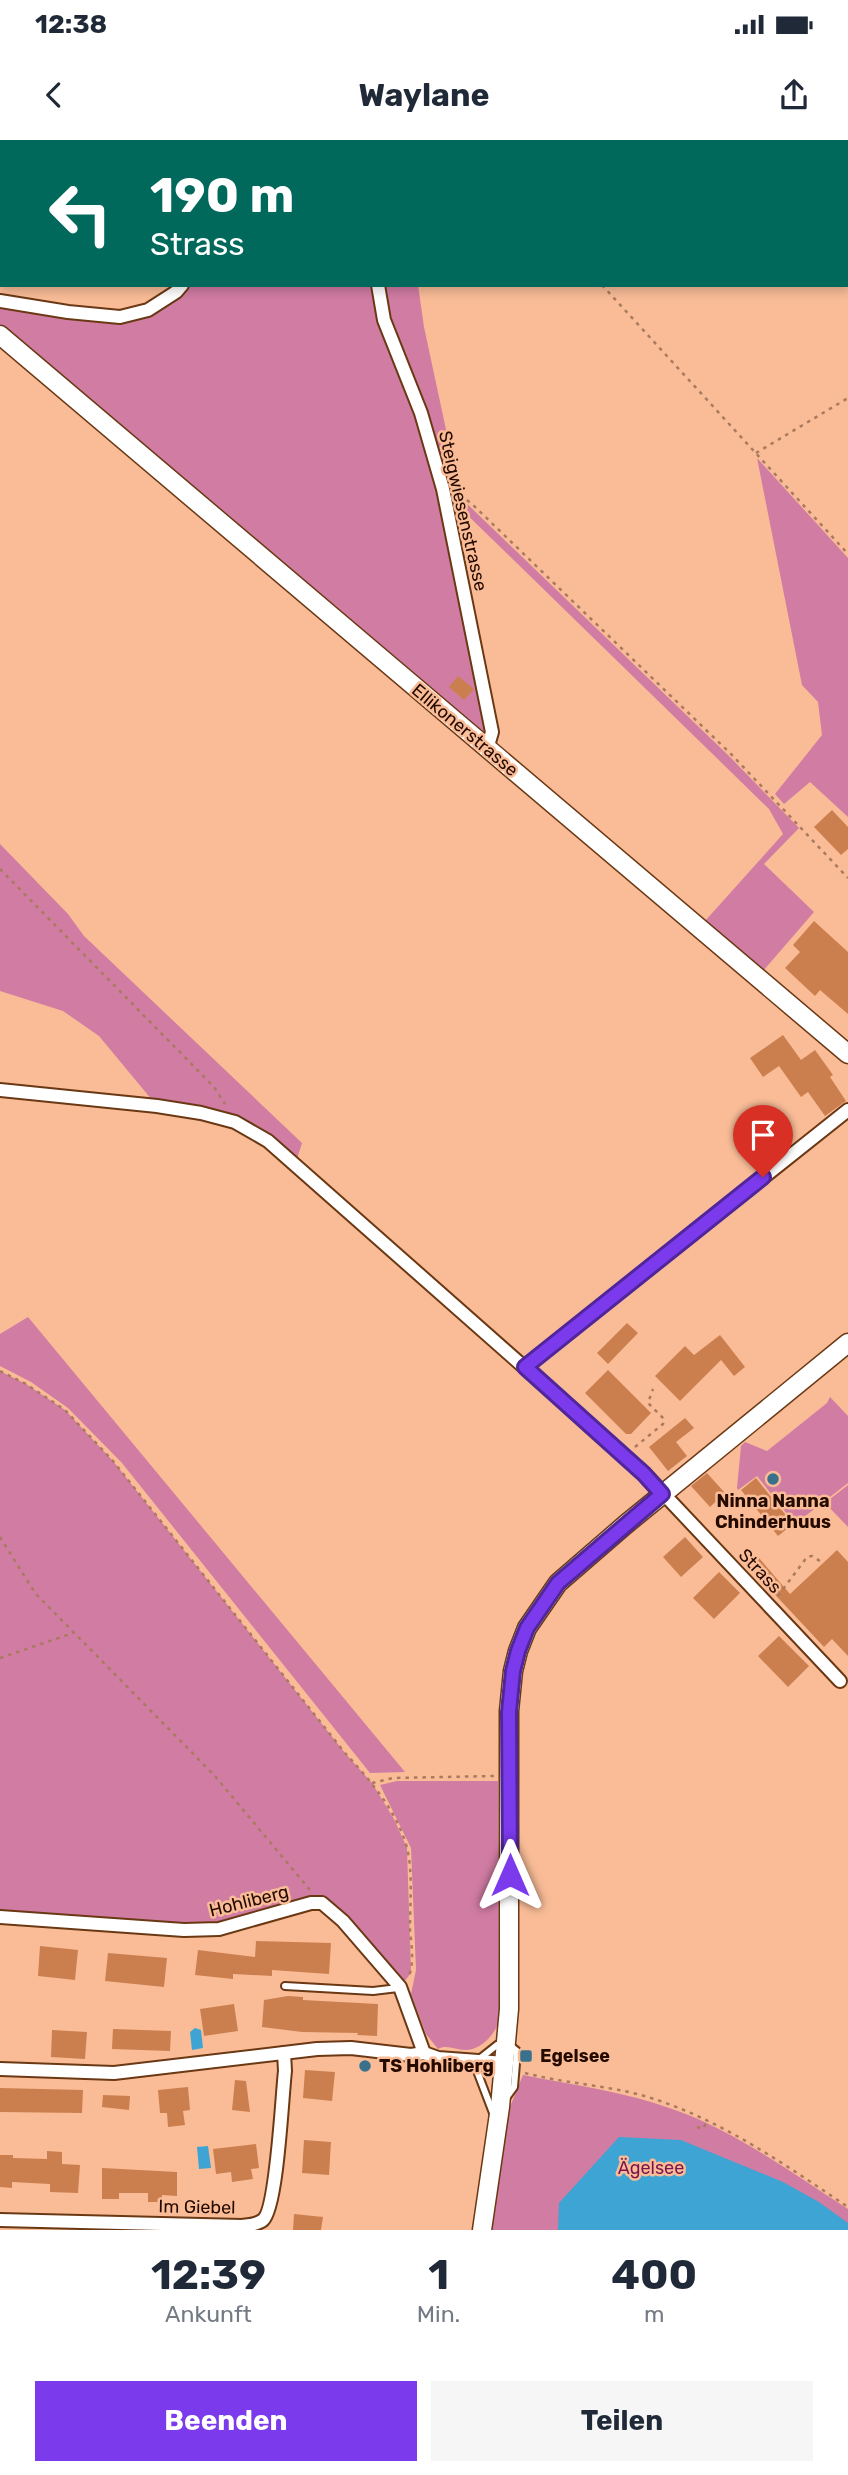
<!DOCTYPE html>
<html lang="de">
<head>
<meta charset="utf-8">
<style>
  body { margin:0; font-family:Rubik,sans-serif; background:#f6f6f7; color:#1f2937; height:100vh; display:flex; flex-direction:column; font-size:26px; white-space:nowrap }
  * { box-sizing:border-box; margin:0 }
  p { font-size:23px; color:#747a83 }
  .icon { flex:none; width:38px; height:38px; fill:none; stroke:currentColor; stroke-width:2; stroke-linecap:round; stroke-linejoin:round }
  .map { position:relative; height:2090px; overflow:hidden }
  .details { display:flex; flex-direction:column; background:#fff; flex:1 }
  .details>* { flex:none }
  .banner { position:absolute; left:0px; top:0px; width:849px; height:147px; box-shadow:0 4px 10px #0003; background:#00695c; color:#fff; overflow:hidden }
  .pin { position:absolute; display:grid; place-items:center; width:60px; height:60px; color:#fff; margin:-72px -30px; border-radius:50% 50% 50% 0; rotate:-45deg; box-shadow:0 0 7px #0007 }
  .pin .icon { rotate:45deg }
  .me { position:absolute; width:77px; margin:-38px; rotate:0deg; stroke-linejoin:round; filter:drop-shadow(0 0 5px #0008) }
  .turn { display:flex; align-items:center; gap:24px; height:147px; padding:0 35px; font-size:32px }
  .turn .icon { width:91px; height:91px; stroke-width:2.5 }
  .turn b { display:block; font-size:49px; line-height:60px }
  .eta { display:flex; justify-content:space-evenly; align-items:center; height:119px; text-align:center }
  .eta b { font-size:42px; font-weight:700; line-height:49px }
  .primary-button { display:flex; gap:14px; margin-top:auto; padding:14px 35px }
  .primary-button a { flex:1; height:80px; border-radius:0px; background:#7c3aed; color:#fff; font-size:28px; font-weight:700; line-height:80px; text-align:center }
  .primary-button a+a { background:#f6f6f7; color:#1f2937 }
  .status { display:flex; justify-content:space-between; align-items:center; height:49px; padding:0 35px; background:#fff; direction:ltr }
  .status svg { height:19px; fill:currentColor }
  header { display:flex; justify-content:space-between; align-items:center; height:91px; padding:0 35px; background:#fff; font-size:32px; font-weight:700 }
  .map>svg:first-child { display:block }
  .green { fill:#d17ca3 }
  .water { fill:#3ea4d3 }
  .building { fill:#cc7f4e }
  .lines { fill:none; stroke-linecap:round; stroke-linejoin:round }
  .lane-casing { stroke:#6b3814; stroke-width:10 }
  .street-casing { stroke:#6b3814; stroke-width:16 }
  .secondary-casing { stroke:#6b3814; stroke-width:21 }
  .path { stroke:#aa7a5f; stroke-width:2.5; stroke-dasharray:3.5 5; stroke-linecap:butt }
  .lane { stroke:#fff; stroke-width:6 }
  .street { stroke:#fff; stroke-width:12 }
  .secondary { stroke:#fff; stroke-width:18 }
  .route-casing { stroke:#51269a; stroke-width:18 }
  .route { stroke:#7c3aed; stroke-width:12 }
  .poi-dot { fill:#39708b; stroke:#f9bc97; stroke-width:2.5 }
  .labels { text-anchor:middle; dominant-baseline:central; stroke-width:5; stroke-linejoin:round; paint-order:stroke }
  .street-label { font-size:18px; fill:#250a00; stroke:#f9bc97 }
  .poi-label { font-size:18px; font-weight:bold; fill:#250a00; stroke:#f9bc97; text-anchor:start }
  .park-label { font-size:18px; fill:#7a144e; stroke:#f9bc97 }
</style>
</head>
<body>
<div class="status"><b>12:38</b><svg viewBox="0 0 49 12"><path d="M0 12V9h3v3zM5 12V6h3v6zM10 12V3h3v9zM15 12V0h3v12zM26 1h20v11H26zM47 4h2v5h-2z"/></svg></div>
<header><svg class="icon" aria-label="back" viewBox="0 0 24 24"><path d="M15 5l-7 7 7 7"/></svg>Waylane<svg class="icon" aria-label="share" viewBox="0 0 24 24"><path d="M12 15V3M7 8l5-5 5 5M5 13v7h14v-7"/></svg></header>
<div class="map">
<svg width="848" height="2090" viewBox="0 0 848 2090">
  <rect width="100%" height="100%" fill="#f9bc97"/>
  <!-- green -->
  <g class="green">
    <polygon points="182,145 418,145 424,187 460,355 444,349 492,592 487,609 0,195 0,161 68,172 148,170"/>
    <polygon points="757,318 848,418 848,677 810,642 784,664 775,654 822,595 818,562 802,545"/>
    <polygon points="461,358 730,617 799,688 764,724 814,772 763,831 705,781 783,694 769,669 453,361"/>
    <polygon points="0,704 68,774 84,796 302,1003 295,1025 235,982 157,966 99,896 63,871 0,851"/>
    <polygon points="28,1177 405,1632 370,1633 122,1323 68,1268 31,1242 0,1226 0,1194"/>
    <polygon points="0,1231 26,1244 65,1270 113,1321 345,1613 372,1643 394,1679 407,1708 411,1833 400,1847 321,1763 219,1789 0,1777"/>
    <polygon points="830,1257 848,1276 848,1343 795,1384 757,1336 738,1350 737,1348 741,1306 745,1302 767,1311 827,1263"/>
    <polygon points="848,1345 848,1387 825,1363"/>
    <path d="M397 1641H498L499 1882C493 1896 482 1909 466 1910 455 1910 447 1904 438 1909L426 1894 411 1854 416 1830 411 1708 380 1645Z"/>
    <path d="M523 1935C574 1945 627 1952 675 1970 737 1992 793 2034 848 2069V2090H488L503 1984Z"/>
  </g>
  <!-- water -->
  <g class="water">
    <polygon points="195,1888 201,1890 203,1908 192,1910 190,1892"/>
    <polygon points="619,1997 681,2000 783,2042 819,2062 848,2083 848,2090 558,2090 559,2063"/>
    <polygon points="208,2006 211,2028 199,2029 197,2007"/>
  </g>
  <!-- building -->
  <g class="building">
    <polygon points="458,536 474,549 464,560 449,547"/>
    <polygon points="832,670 848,687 848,709 841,715 814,687"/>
    <polygon points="814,781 848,812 848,874 820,850 815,856 785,828 800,812 793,805"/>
    <polygon points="783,895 801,920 815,910 833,935 830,937 846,961 825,976 808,952 801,957 779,926 763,937 750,918"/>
    <polygon points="627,1183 638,1193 608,1224 597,1213"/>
    <polygon points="720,1195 745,1227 734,1236 721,1220 680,1261 655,1236 685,1206 694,1215"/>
    <polygon points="608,1230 651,1273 631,1294 626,1294 585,1253"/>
    <polygon points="685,1278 694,1288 676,1302 687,1316 668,1331 649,1307"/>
    <polygon points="707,1333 725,1353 710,1367 691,1346"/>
    <polygon points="756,1338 793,1384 778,1396 741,1350"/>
    <polygon points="685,1397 703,1417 681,1437 663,1417"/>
    <polygon points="837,1410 848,1422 848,1516 832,1499 824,1507 749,1427 759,1418 790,1454"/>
    <polygon points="719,1432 740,1453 714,1479 693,1458"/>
    <polygon points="779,1496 809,1526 788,1547 758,1516"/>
    <polygon points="256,1801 331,1803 329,1834 272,1830 272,1836 233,1834 233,1839 195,1835 198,1810 255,1817"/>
    <polygon points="40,1806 78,1810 75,1840 38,1836"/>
    <polygon points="108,1813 167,1818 164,1847 105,1841"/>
    <polygon points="288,1856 303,1857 303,1860 378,1864 377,1896 357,1895 358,1893 302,1892 262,1887 264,1860"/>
    <polygon points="234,1864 238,1891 204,1896 200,1869"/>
    <polygon points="113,1889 171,1891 170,1911 112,1909"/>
    <polygon points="52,1890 87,1892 85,1919 51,1917"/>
    <polygon points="305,1930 335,1932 332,1961 303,1958"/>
    <polygon points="235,1940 246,1941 250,1972 232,1970"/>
    <polygon points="188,1947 190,1970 183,1971 185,1985 168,1987 167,1973 160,1973 158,1950"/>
    <polygon points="0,1948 83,1950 82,1973 0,1972"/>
    <polygon points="103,1955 130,1956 129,1970 102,1967"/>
    <polygon points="304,2000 331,2002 329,2035 302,2033"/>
    <polygon points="256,2004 259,2028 251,2029 253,2039 232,2042 231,2032 216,2034 213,2009"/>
    <polygon points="47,2011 62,2012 62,2024 80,2025 78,2053 50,2052 50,2044 12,2042 12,2048 0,2047 0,2015 13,2015 13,2018 47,2019"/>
    <polygon points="102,2028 177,2032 177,2056 162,2055 162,2062 148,2062 148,2053 119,2053 119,2059 102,2059"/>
    <polygon points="294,2074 323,2077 321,2090 293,2090"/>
  </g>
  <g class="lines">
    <defs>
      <g id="lane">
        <polyline points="285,1846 373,1851 398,1848"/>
        <polyline points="493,1973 477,1931 478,1920 497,1905 507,1903 517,1911 514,1947 506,1958"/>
      </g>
      <g id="street">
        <polyline points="445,2 448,0"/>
        <polyline points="378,145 384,180 421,273 443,349 492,592 487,609"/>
        <polyline points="0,161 68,172 120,177 148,170 176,152 182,145"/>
        <polyline points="0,950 157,966 201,973 235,982 268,1001 644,1333 840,1541"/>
        <polyline points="525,1227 848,970"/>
        <polyline points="0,1777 184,1790 219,1789 311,1763 322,1763 343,1781 400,1847 424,1913"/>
        <polyline points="0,1929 114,1933 317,1909 351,1908 411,1915 424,1913 438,1918 505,1923"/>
        <path d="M0 2080 242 2086C249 2085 257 2085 263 2080 277 2068 282 1956 285 1931L284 1913"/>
      </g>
      <g id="secondary">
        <polyline points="0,195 848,914"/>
        <polyline points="482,2090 500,1967 509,1869 509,1571 513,1531 518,1511 527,1488 558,1443 625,1385 848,1203"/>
      </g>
    </defs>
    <!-- lane casing -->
    <use href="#lane" class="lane-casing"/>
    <!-- street casing -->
    <use href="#street" class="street-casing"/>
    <!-- secondary casing -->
    <use href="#secondary" class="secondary-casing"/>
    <!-- path -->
    <g class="path">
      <polyline points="470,0 471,2"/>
      <polyline points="602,145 848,414"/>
      <polyline points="756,313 848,258"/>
      <polyline points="460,355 472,364 732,615 848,738"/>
      <polyline points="0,729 214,947 225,964"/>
      <path d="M0 1231 26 1244 65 1270 113 1321 345 1613C370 1640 397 1671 407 1708 413 1732 410 1763 410 1789 411 1802 415 1826 408 1837"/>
      <polyline points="635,1307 663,1284 664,1279 648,1263 653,1249"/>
      <polyline points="0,1397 35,1453 214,1635 310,1750"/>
      <polyline points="778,1456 807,1417 812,1416 823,1423"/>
      <polyline points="0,1518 73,1493"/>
      <polyline points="372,1643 393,1638 494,1636"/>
      <path d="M525 1933C563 1943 603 1945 641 1955 716 1976 784 2024 848 2067"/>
      <polyline points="697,1987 703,1989 707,1981"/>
    </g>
    <!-- lane -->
    <use href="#lane" class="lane"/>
    <!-- street -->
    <use href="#street" class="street"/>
    <!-- secondary -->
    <use href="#secondary" class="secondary"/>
  </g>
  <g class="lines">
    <defs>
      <polyline id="route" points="510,1735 509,1572 513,1531 518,1511 527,1488 558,1443 662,1354 644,1334 525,1227 763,1037"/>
    </defs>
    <!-- route casing -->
    <use href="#route" class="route-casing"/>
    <!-- route -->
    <use href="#route" class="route"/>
  </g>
  <!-- markers -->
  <g class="poi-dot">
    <circle cx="773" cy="1339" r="7"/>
    <rect x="519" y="1909" width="14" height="14" rx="3.5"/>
    <circle cx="365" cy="1926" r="7"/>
  </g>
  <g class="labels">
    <!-- street labels -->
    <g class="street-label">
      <text transform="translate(463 371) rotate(77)">Steigwiesenstrasse</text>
      <text transform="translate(465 590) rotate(40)">Ellikonerstrasse</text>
      <text transform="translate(760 1431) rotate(47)">Strass</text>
      <text transform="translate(249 1761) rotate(-14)">Hohliberg</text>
      <text transform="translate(197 2067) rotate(1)">Im Giebel</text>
    </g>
    <!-- poi labels -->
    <g class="poi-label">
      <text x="773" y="1361" text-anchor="middle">Ninna Nanna<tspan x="773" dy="21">Chinderhuus</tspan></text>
      <text x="540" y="1916">Egelsee</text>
      <text x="379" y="1926">TS Hohliberg</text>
    </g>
    <!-- park labels -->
    <g class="park-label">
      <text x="651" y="2028">Ägelsee</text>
    </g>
  </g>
</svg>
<div class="pin" style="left:763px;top:1037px;background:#d93025"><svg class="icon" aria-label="arrive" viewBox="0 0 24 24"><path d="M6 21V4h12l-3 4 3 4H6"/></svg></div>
<svg class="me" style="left:510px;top:1735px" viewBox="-20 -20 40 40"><path d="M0-17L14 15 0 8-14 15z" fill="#7c3aed" stroke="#fff" stroke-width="4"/></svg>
<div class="banner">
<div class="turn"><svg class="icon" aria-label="left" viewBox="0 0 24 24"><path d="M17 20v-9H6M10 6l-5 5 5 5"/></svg><div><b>190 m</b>Strass</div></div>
</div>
</div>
<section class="details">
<div class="eta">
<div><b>12:39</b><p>Ankunft</p></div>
<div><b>1</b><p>Min.</p></div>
<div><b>400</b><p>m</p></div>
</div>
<div class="primary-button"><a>Beenden</a><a>Teilen</a></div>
</section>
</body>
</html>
